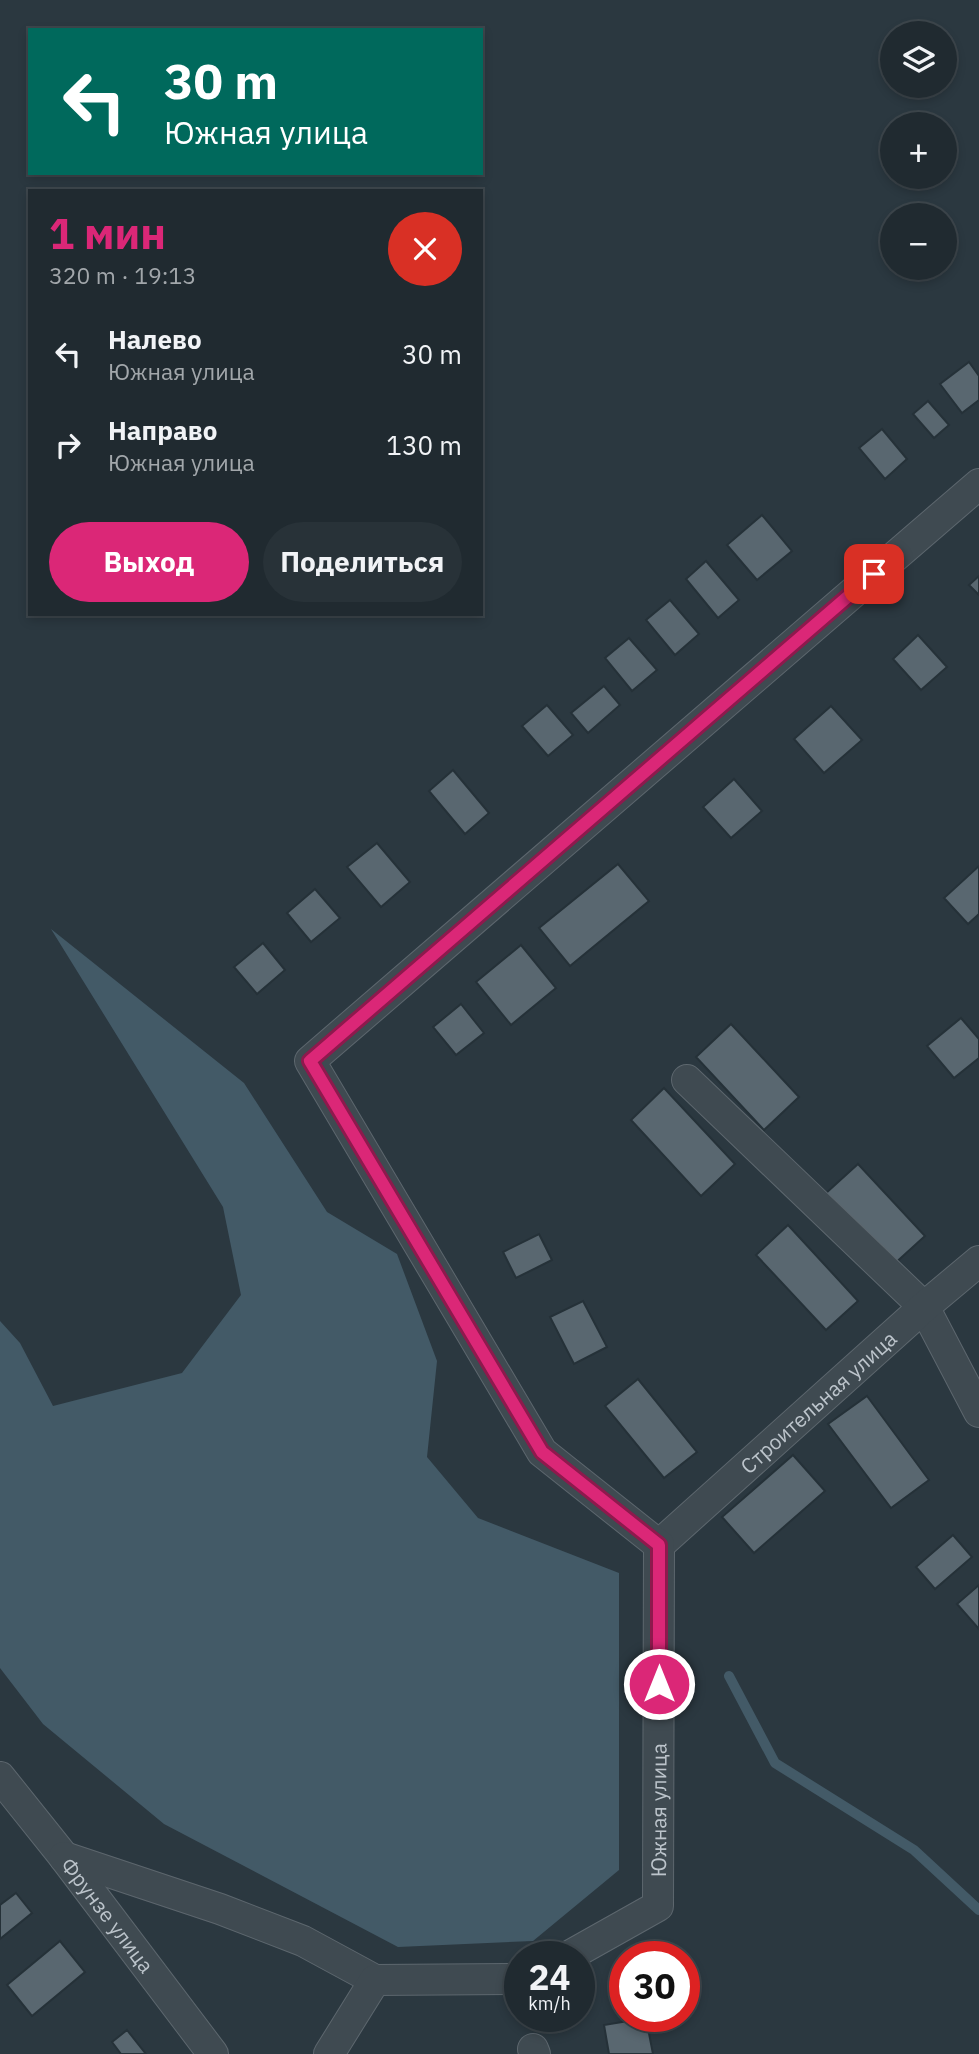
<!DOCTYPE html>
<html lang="ru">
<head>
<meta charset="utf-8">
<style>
  body { margin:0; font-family:"IBM Plex Sans",sans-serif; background:#283238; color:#f1f3f6; height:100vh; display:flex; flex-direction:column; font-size:26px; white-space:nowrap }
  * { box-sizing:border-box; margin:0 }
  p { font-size:23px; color:#a2a7ab }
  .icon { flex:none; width:38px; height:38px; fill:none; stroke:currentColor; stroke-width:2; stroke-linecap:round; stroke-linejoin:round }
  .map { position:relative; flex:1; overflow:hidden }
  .details { position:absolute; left:28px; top:189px; width:455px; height:427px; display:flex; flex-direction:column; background:#202a30; border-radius:0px; box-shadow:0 4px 10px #0003,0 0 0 2px #3d464c }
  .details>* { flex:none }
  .banner { position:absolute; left:28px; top:28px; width:455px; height:147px; border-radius:0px; box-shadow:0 4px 10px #0003,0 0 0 2px #3d464c; background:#00695c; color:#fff; overflow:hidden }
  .controls { position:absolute; left:880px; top:21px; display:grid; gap:14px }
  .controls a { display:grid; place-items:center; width:77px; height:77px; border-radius:50%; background:#202a30; box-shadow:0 4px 10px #0003,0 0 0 2px #3d464c; font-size:35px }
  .speed { position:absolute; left:504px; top:1941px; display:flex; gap:14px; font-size:35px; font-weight:700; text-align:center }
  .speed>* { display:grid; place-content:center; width:91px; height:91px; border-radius:50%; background:#202a30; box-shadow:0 4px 10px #0003,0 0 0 2px #3d464c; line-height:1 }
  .speed small { font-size:18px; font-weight:400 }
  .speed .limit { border:10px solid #d22; background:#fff; color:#111 }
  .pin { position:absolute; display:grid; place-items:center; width:60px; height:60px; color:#fff; margin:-30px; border-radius:14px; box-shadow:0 4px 10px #0006 }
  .me { position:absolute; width:77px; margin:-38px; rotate:0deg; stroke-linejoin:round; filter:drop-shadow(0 0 5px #0008) }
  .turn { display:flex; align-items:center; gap:24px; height:147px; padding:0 21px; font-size:32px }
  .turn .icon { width:91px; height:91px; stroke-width:2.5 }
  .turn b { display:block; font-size:49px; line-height:60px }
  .round { display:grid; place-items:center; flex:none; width:74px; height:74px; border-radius:37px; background:#283238 }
  .head { display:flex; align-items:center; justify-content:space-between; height:119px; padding:0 21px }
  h1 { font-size:42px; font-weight:800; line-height:52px; color:#db2777 }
  .cta { display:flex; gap:14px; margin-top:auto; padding:14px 21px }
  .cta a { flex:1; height:80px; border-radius:42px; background:#db2777; color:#fff; font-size:28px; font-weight:800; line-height:80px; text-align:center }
  .cta a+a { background:#283238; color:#f1f3f6 }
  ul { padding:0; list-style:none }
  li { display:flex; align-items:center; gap:21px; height:91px; padding:0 21px }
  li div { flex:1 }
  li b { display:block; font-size:26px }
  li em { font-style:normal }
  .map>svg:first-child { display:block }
  .water { fill:#435a67 }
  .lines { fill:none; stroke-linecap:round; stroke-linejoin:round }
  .stream { stroke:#435a67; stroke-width:10 }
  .building { fill:#596770; stroke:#253138; stroke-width:2 }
  .minor-casing { stroke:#5d676e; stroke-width:32 }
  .minor { stroke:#3f4a51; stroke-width:30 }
  .route-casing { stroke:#8e194d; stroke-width:18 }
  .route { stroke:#db2777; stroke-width:12 }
  .labels { text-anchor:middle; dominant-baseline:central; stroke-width:7; stroke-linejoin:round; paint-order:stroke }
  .street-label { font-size:21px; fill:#bcc4cb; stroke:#232f36 }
</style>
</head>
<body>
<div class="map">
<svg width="979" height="2054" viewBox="0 0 979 2054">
  <rect width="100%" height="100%" fill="#2b3840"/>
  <!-- water -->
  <polygon class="water" points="51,929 244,1083 327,1212 397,1254 437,1361 427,1457 478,1518 619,1573 619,1870 533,1941 398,1947 164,1824 43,1724 0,1668 0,1321 20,1343 53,1406 182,1373 241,1295 223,1207"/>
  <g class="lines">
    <!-- stream -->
    <polyline class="stream" points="729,1676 775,1763 914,1850 979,1910"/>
  </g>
  <!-- building -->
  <g class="building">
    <polygon points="969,362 979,376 979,400 962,413 940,384"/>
    <polygon points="928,401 949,425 934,438 913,414"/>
    <polygon points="882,429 907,459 885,479 859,448"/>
    <polygon points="762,515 792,551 757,580 727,545"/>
    <polygon points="706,561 739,600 718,618 686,579"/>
    <polygon points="979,576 979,595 969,585"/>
    <polygon points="670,600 699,634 675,655 646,620"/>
    <polygon points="918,635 947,667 921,690 893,659"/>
    <polygon points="629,638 657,670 632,691 605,658"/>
    <polygon points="604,686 620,705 588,733 571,713"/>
    <polygon points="547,705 573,735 548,756 522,726"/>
    <polygon points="831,706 862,740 824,773 794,739"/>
    <polygon points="453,770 489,813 465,834 429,791"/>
    <polygon points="734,779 762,811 731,838 703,807"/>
    <polygon points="377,843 410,882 381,907 347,867"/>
    <polygon points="618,864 649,901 570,966 539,928"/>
    <polygon points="979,866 979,914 968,924 944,898"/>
    <polygon points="315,889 340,918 311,942 287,913"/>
    <polygon points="263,943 285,970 257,994 234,967"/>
    <polygon points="521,945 556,988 511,1025 476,982"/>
    <polygon points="461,1004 484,1033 456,1055 433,1027"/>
    <polygon points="961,1018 979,1039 979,1058 954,1078 927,1046"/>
    <polygon points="731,1024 799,1097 764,1130 696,1057"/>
    <polygon points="664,1088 735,1164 701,1196 631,1120"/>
    <polygon points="858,1164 925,1236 892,1266 825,1194"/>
    <polygon points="788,1225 858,1301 826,1330 756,1255"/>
    <polygon points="539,1234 552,1260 516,1278 503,1252"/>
    <polygon points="583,1301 607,1347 574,1364 550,1317"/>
    <polygon points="638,1379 697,1452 664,1478 605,1406"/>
    <polygon points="867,1396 929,1480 891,1508 828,1424"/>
    <polygon points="793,1455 825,1491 754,1553 722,1517"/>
    <polygon points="953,1535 972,1557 935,1589 916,1567"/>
    <polygon points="979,1585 979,1629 957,1604"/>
    <polygon points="16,1893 32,1913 0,1939 0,1905"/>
    <polygon points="60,1941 85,1972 32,2016 7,1985"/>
    <polygon points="646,2018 653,2054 609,2054 604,2025"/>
    <polygon points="127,2030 146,2054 121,2054 112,2042"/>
  </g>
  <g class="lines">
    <defs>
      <g id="minor">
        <polyline points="687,1080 924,1307 979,1412"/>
        <path id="s1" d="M659 1545 924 1307 979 1261"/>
        <path id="s2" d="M0 1777 64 1857 213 2054"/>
        <polyline points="64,1857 220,1909 303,1941 375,1980"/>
        <path id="s3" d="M569 1956 658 1906 659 1545 542 1452 310 1061 979 484"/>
        <polyline points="533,2049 535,2054"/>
        <polyline points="329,2054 375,1980 520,1979"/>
      </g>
    </defs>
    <!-- minor casing -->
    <use href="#minor" class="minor-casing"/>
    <!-- minor -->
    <use href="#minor" class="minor"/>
  </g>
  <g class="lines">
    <defs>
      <polyline id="route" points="659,1684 659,1545 542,1452 310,1061 874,574"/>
    </defs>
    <!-- route casing -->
    <use href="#route" class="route-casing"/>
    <!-- route -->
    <use href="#route" class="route"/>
  </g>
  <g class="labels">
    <!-- street labels -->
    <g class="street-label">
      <text stroke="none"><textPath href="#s1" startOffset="214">Строительная улица</textPath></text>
      <text stroke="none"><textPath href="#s3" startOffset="198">Южная улица</textPath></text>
      <text stroke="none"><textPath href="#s2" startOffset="175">Фрунзе улица</textPath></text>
    </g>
  </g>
</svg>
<div class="controls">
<a><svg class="icon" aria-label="layers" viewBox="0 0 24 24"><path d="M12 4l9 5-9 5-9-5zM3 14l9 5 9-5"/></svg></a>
<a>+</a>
<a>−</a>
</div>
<div class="speed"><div>24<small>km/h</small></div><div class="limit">30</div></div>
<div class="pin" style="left:874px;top:574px;background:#d93025"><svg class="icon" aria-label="arrive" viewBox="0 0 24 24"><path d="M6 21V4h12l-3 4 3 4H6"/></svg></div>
<svg class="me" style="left:659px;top:1684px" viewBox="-20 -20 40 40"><circle r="17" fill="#db2777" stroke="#fff" stroke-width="3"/><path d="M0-11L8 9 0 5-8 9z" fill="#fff"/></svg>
<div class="banner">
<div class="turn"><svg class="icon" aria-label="left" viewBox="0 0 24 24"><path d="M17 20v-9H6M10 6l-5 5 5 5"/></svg><div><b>30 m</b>Южная улица</div></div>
</div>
<section class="details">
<div class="head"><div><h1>1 мин</h1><p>320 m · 19:13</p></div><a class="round" style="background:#d93025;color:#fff"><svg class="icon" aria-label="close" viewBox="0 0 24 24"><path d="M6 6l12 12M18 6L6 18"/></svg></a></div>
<ul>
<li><svg class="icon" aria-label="left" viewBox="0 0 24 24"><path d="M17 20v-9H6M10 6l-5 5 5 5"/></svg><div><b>Налево</b><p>Южная улица</p></div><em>30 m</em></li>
<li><svg class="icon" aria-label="right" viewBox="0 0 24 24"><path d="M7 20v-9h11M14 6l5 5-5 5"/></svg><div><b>Направо</b><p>Южная улица</p></div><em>130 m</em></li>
</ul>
<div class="cta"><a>Выход</a><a>Поделиться</a></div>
</section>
</div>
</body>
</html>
